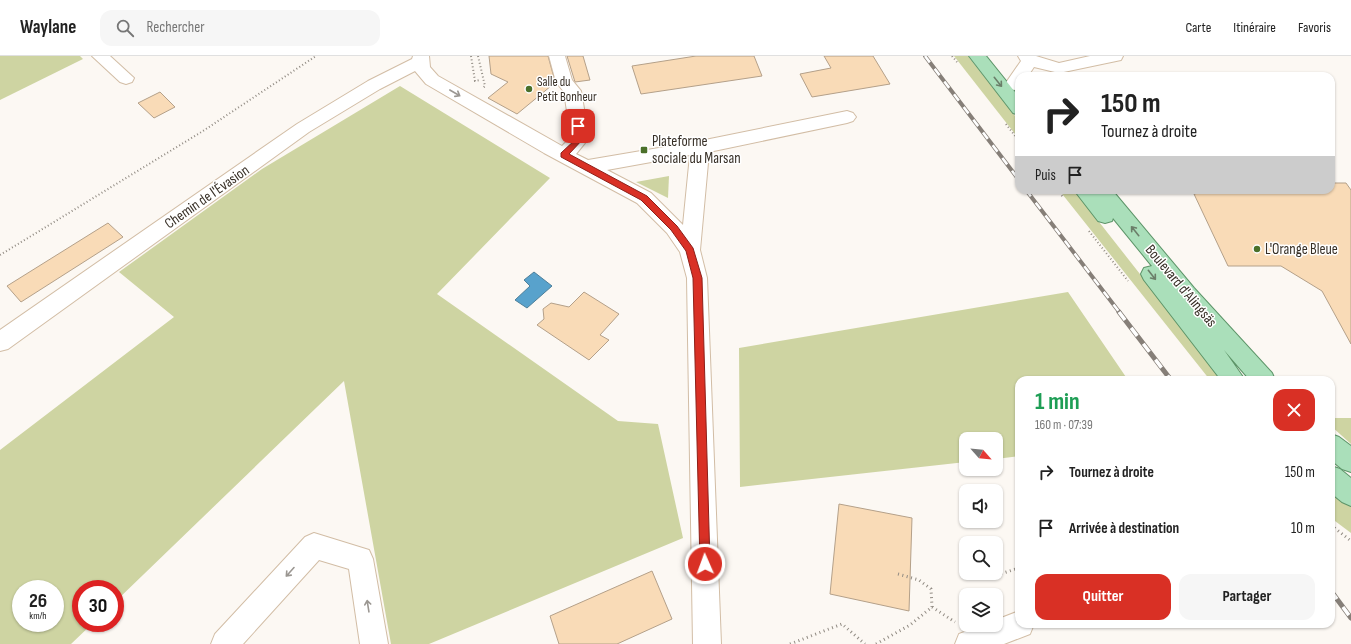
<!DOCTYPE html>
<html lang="fr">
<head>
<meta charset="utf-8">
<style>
  body { margin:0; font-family:"Sofia Sans Condensed",sans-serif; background:#f6f6f6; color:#222; height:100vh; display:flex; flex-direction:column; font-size:15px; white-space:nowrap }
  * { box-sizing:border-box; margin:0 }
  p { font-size:13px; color:#767676 }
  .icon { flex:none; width:22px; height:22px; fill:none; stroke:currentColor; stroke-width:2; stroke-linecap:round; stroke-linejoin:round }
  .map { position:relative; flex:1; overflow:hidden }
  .panel { position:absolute; left:1015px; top:320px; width:320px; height:252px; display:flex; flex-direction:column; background:#fff; border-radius:12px; box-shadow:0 1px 3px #0004 }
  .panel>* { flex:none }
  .hud { position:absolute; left:1015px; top:16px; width:320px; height:122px; border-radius:12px; box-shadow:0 1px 3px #0004; background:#fff; color:#222; overflow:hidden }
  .needle { width:26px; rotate:117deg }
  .controls { position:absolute; left:959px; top:376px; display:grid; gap:8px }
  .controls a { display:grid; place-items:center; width:44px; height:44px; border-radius:8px; background:#fff; box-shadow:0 1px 3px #0004; font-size:20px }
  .speed { position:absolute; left:12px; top:524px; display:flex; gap:8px; font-size:20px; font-weight:700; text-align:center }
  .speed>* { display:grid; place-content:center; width:52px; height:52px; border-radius:50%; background:#fff; box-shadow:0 1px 3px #0004; line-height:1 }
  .speed small { font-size:10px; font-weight:400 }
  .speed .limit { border:6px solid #d22; background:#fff; color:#111 }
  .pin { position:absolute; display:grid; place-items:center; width:34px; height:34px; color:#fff; margin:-17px; border-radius:8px; box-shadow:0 2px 6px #0006 }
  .me { position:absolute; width:44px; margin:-22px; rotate:358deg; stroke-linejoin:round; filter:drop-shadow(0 0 3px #0008) }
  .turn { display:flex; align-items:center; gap:14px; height:84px; padding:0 20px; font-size:18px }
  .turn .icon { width:52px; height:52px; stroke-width:2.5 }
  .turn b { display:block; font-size:28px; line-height:34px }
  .then { display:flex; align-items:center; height:38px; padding:0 20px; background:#0003; gap:8px; font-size:15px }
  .round { display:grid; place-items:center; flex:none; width:42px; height:42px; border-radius:12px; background:#f6f6f6 }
  .overview { display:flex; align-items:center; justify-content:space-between; height:68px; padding:0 20px }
  h1 { font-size:24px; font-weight:700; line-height:30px; color:#1e9e55 }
  .primary-button { display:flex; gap:8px; margin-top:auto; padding:8px 20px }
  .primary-button a { flex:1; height:46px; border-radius:12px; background:#d93025; color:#fff; font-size:16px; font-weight:700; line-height:46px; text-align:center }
  .primary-button a+a { background:#f6f6f6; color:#222 }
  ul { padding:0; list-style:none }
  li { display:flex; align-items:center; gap:12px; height:56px; padding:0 20px }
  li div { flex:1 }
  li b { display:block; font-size:15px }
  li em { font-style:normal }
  header { display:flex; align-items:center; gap:24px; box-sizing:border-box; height:56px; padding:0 20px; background:#fff; border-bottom:1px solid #e0e0e0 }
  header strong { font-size:19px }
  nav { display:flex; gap:22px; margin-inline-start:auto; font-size:14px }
  .search { width:280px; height:36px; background:#f6f6f6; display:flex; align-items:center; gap:10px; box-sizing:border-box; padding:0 14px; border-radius:12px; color:#767676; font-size:15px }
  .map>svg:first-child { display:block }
  .green { fill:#ced4a2; fill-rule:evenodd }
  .water { fill:#58a2cc; stroke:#4e809a }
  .building { fill:#f9dbb7; stroke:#b4a089 }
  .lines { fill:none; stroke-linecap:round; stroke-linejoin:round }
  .minor-casing { stroke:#d2bda5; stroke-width:2 }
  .major-casing { stroke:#5d9468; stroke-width:2 }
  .path-far1 { stroke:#918b83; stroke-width:2; stroke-dasharray:1 2.5; stroke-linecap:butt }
  .path { stroke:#918b83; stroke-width:3; stroke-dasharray:1 3.5; stroke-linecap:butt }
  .minor { fill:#fff; fill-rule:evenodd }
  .major { fill:#aadfba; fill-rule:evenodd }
  .rail-far1-casing { stroke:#867f78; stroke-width:4 }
  .rail-casing { stroke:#867f78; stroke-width:5 }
  .rail-far1 { stroke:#fff; stroke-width:2.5; stroke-dasharray:8; stroke-linecap:butt }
  .rail { stroke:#fff; stroke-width:3.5; stroke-dasharray:10; stroke-linecap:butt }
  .oneway { stroke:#6b7e69 }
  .oneway2 { stroke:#9b9792 }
  .route { fill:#d93025; stroke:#8d1f18 }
  .poi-dot { fill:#4b702a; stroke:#fff; stroke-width:1.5 }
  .labels { text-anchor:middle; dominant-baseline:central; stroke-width:3; stroke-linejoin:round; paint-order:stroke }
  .far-poi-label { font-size:13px; fill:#372f26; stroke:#fff; text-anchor:start }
  .poi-label { font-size:15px; fill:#372f26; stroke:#fff; text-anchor:start }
  .street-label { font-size:15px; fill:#372f26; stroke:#fff }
</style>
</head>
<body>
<header>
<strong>Waylane</strong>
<div class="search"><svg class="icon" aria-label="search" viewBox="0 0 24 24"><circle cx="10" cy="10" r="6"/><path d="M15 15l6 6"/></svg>Rechercher</div>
<nav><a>Carte</a><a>Itinéraire</a><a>Favoris</a></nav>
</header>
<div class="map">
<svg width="1351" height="588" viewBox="0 0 1351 588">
  <rect width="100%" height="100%" fill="#fcf8f3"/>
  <!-- green -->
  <g class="green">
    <polygon points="0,0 80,0 83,3 0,44"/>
    <polygon points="954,0 968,0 1019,65 1019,83"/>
    <path d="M400 30 550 122 437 238 618 365 658 368 683 482 429 588H391L344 325 115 546V533H81V567H93L71 588H0V394L174 261 119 216 262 113ZM21 533H55V567H21Z"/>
    <polygon points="669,120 668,142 636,126"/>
    <polygon points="1059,134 1074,134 1147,227 1227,324 1210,324"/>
    <polygon points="1068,236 1128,324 1019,324 1019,400 996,403 996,383 966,383 966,406 740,431 739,292"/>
    <polygon points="1331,362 1351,362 1351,388 1331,370"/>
    <polygon points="1331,428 1351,447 1351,477 1331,462"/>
  </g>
  <!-- water -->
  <polygon class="water" points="534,216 552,230 527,252 515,244 530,230 524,224"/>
  <!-- building -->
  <g class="building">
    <polygon points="489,0 548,0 556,29 551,30 517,58 488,42 508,26 491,18"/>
    <polygon points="567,0 583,0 590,24 575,26"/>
    <polygon points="696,0 754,0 762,20 641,38 632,10"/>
    <polygon points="824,0 873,0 890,28 812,41 800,18 831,12"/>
    <polygon points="160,36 175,51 154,62 138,47"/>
    <polygon points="1331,127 1346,127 1351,134 1351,288 1322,235 1281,210 1228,210 1194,138 1215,134 1331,134"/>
    <polygon points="108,167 123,181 21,246 7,230"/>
    <polygon points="584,236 619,258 600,279 609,284 589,304 537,269 544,263 543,253 551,247 569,251"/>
    <polygon points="839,448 912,462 909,555 830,538"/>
    <polygon points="652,515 672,563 617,588 559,588 550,560"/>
  </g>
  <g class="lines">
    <defs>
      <g id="minor">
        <polygon points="92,0 110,0 134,22 132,26 126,28 120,26"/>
        <path d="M413 0H429L430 11 438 20 562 90 571 81 564 36 556 26 549 0H565L572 24 581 35 589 82 576 98 588 104 700 85 847 55 853 57 856 61 853 65 847 67 709 96 700 194 707 222 721 588H693L687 222 680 196 667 177 637 147 544 97 426 28 415 15 380 33 309 76 8 293 0 295V274L297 68 368 25 412 3ZM690 99 683 169 651 137 607 114Z"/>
        <polygon points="1018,0 1036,0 1059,7 1090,0 1123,0 1121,4 1059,17 1034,11 1028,20 1019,20 1019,32 1014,34 1008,32 1005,28 1021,5"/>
        <polygon points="314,477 369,494 373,503 388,588 360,588 349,513 319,504 243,588 211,588 215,578 305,481"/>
        <polygon points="1019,555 1019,568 1034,568 1030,578 1004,588 955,588 959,578 983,569 996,569 996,564"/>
      </g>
      <g id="major">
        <polygon points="969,0 986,0 1019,41 1019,59 1013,57"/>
        <polygon points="1074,134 1112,134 1194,232 1272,317 1275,324 1250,324 1224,294 1245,324 1221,324 1144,224 1141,218 1144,212 1152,210 1113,162 1112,165 1105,167 1098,165"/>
        <polygon points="1331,378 1339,381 1351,390 1351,416 1342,413 1331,404"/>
        <polygon points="1331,410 1340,413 1351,422 1351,450 1342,446 1331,437"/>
      </g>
    </defs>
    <!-- minor casing -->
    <use href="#minor" class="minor-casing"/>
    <!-- major casing -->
    <use href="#major" class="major-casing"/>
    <!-- path-far1 -->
    <g class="path-far1">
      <polyline points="471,0 475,25 480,24"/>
      <polyline points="478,0 485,30 483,32"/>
      <polyline points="952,0 957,6"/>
      <polyline points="1006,68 1019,85"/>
      <polyline points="1057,134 1063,141"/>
      <polyline points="1089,175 1128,225"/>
      <polyline points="0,199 203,75 316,0"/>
    </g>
    <!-- path -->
    <g class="path">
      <polyline points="1331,469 1351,485"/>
      <polyline points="898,518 919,524 931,533 932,551"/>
      <polyline points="997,519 1019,512"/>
      <polyline points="790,588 842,568 865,588"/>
      <polyline points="876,588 910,569 932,551 955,566"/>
    </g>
    <!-- minor -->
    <use href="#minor" class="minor"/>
    <!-- major -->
    <use href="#major" class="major"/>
    <defs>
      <g id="rail-far1">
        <polyline points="925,0 1019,124"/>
        <polyline points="1026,134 1120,257"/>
      </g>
      <g id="rail">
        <polyline points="1119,256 1171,324"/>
        <polyline points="1331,535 1351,562"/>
      </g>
    </defs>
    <!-- rail-far1 casing -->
    <use href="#rail-far1" class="rail-far1-casing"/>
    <!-- rail casing -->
    <use href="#rail" class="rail-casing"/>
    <!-- rail-far1 -->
    <use href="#rail-far1" class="rail-far1"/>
    <!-- rail -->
    <use href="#rail" class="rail"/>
  </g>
  <!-- one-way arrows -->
  <defs><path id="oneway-shaft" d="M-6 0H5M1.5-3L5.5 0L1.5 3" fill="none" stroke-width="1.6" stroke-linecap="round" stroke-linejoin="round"/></defs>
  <g class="oneway">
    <use href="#oneway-shaft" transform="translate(998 26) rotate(51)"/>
    <use href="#oneway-shaft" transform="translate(1135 175) rotate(-129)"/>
    <use href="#oneway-shaft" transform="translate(1152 219) rotate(52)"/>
  </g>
  <g class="oneway2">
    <use href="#oneway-shaft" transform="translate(455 37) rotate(30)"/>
    <use href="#oneway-shaft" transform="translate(290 516) rotate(132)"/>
    <use href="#oneway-shaft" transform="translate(368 550) rotate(-99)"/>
  </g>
  <!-- route -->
  <polygon class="route" points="578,68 582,70 584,82 569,98 647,140 677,170 693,192 702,222 710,508 709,512 705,514 701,512 700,508 693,222 686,195 671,174 641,144 561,101 561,97 577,82 575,70"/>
  <!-- markers -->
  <g class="poi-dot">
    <circle cx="529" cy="33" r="4"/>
    <rect x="640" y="90" width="8" height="8" rx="2"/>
    <circle cx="1257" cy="193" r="4"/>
  </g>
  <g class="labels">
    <!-- far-poi labels -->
    <g class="far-poi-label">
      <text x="537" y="26">Salle du<tspan x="537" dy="15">Petit Bonheur</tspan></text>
    </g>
    <!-- poi labels -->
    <g class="poi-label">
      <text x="652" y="85">Plateforme<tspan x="652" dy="17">sociale du Marsan</tspan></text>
      <text x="1265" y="193">L'Orange Bleue</text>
    </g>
    <!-- street labels -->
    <g class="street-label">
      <text transform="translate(207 141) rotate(-35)">Chemin de l'Évasion</text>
      <text transform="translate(1181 230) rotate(50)">Boulevard d'Alingsäs</text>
    </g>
  </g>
</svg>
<div class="controls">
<a><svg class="needle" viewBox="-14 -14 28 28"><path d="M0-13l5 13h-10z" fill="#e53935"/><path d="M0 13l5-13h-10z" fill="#767676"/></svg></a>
<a><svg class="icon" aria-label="sound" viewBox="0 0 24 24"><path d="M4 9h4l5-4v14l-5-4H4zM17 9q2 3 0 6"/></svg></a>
<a><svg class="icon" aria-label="search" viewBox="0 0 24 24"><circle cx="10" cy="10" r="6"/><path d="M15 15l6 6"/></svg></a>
<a><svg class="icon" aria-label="layers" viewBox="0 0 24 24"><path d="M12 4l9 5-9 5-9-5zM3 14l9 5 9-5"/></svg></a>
</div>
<div class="speed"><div>26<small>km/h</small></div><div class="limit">30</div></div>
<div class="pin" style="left:578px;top:70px;background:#d93025"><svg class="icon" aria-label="arrive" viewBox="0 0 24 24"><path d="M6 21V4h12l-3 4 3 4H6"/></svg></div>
<svg class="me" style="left:705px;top:508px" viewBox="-20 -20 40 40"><circle r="17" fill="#d93025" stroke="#fff" stroke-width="3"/><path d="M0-11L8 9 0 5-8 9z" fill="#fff"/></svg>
<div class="hud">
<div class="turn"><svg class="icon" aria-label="right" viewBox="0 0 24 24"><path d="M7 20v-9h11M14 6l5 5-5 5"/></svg><div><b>150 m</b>Tournez à droite</div></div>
<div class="then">Puis<svg class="icon" aria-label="arrive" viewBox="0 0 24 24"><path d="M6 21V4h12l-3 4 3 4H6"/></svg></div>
</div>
<section class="panel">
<div class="overview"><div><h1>1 min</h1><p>160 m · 07:39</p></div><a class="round" style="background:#d93025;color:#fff"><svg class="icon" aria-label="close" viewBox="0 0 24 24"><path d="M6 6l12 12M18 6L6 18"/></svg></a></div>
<ul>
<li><svg class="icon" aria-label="right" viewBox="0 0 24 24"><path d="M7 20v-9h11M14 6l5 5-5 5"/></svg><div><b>Tournez à droite</b></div><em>150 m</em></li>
<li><svg class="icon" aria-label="arrive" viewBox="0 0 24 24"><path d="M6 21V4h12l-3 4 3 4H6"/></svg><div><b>Arrivée à destination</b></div><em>10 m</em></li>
</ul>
<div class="primary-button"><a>Quitter</a><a>Partager</a></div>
</section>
</div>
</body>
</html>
